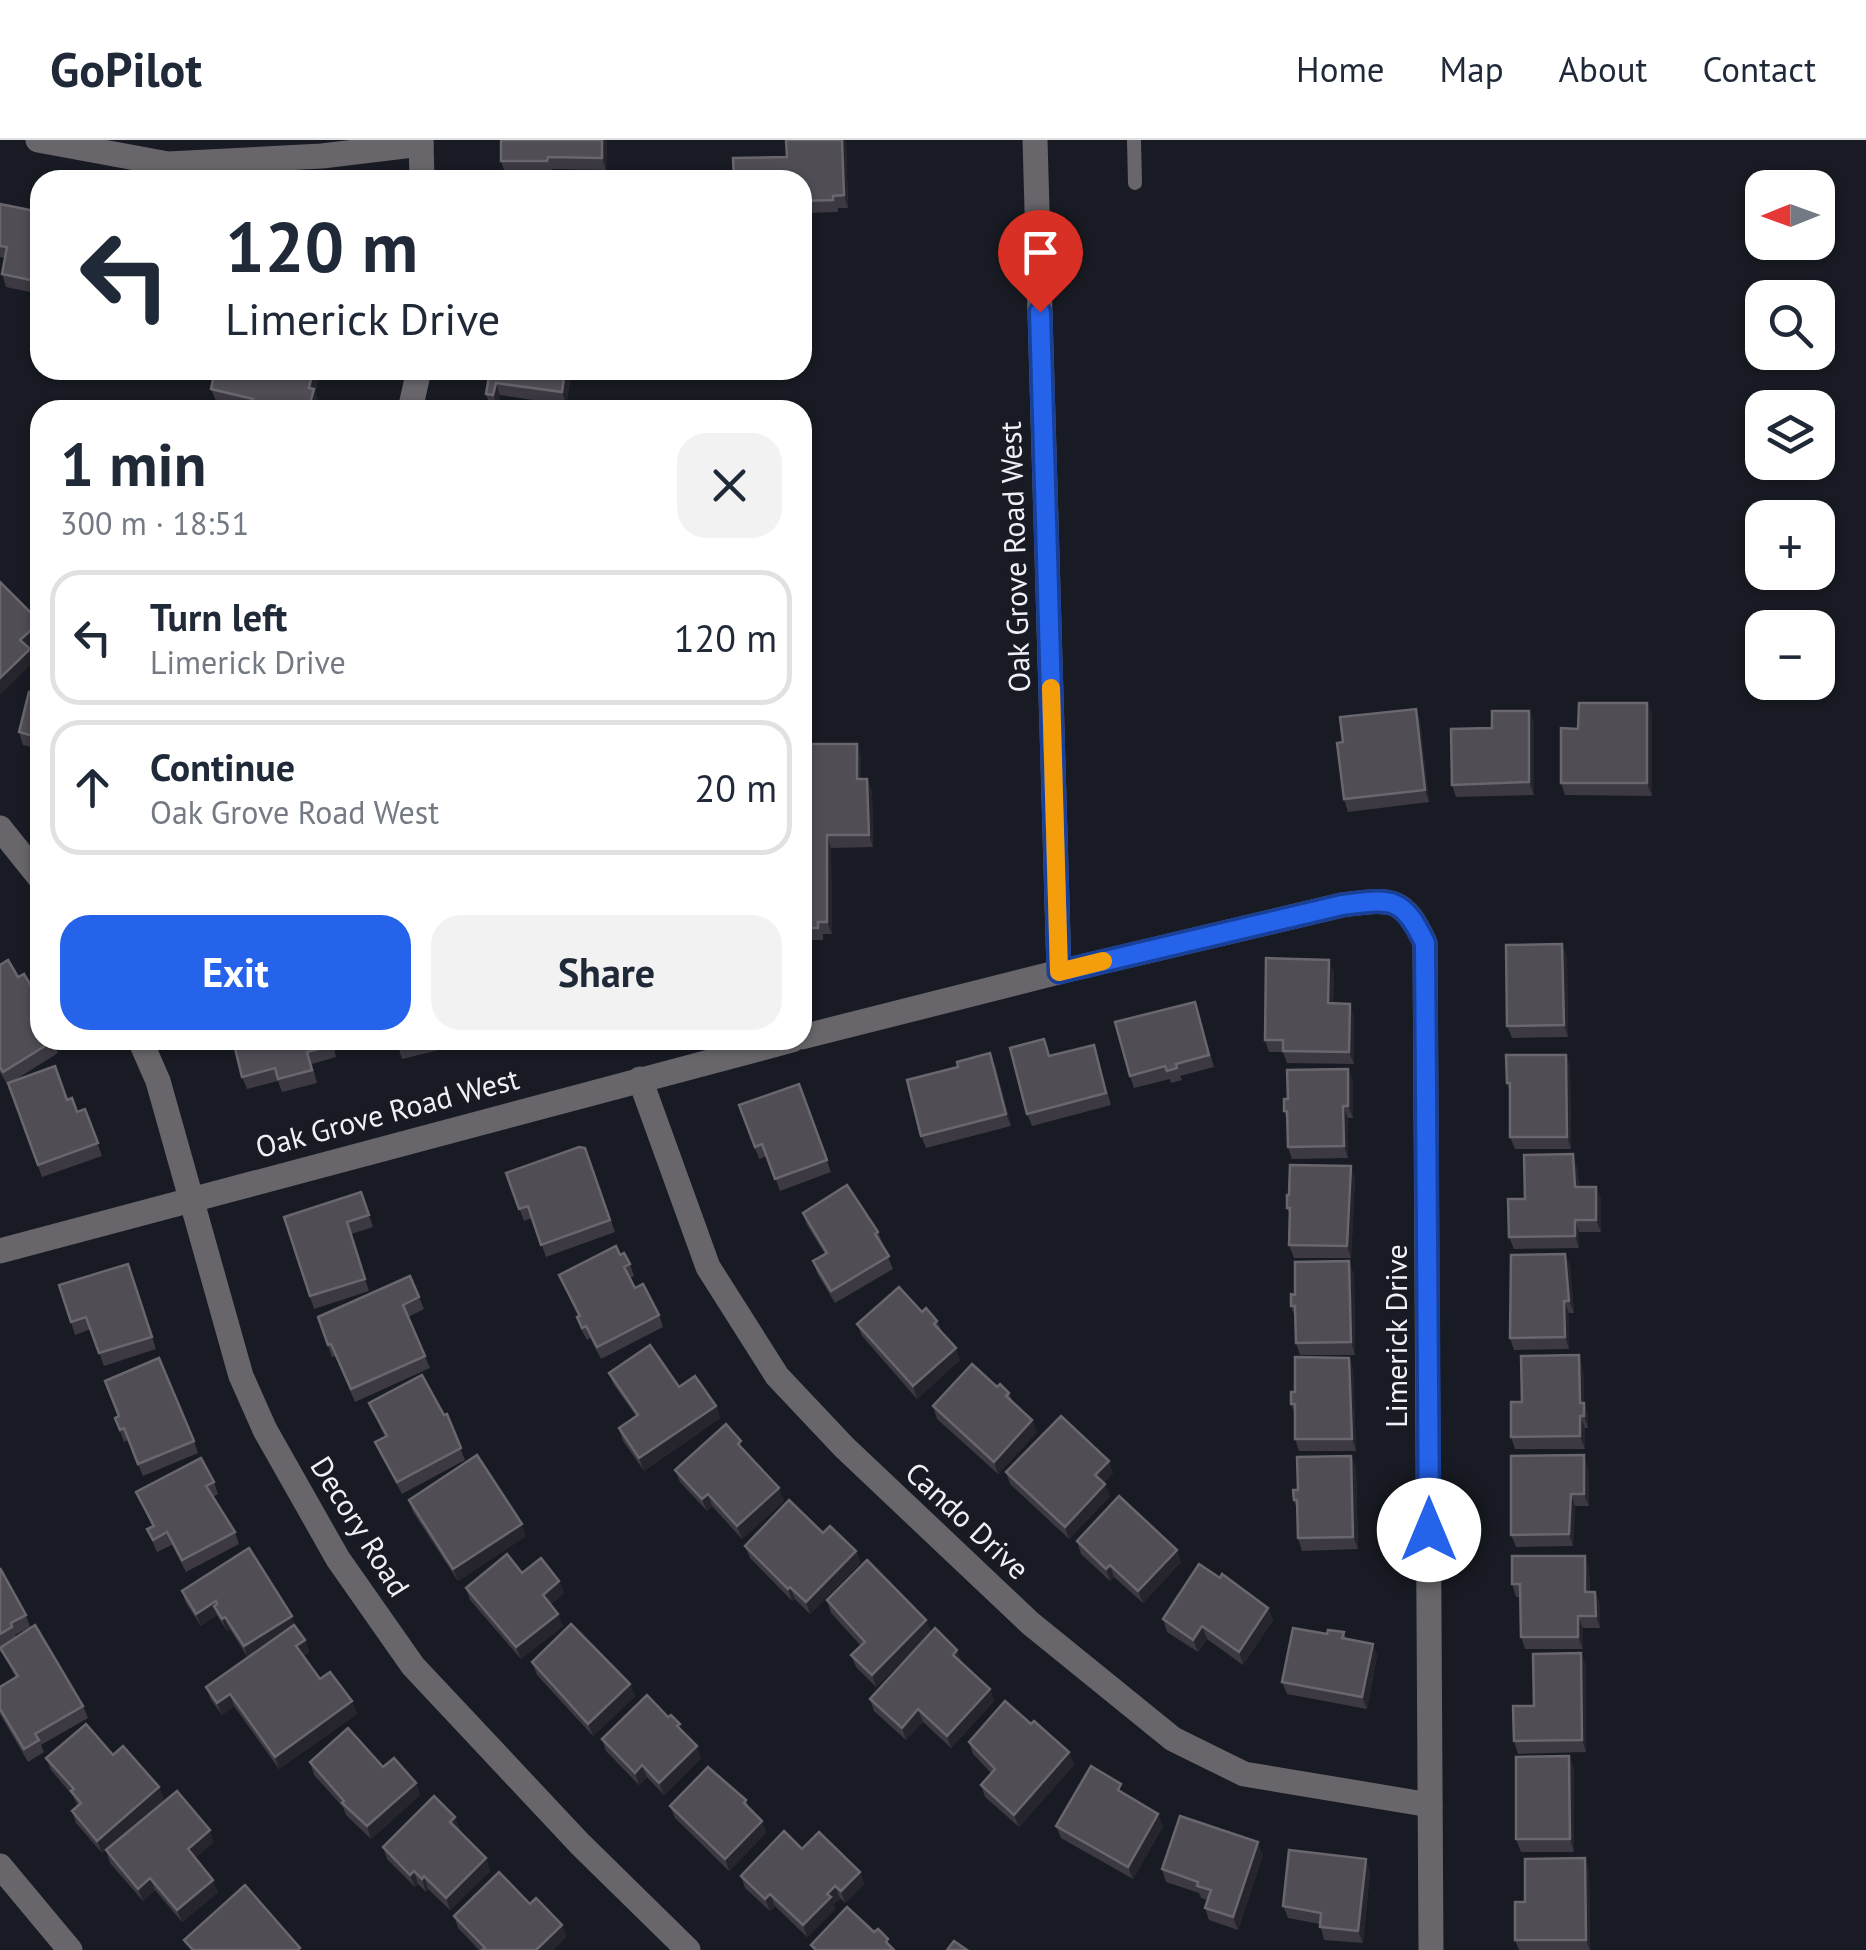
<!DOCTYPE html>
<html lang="en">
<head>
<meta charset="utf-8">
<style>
  body { margin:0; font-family:"PT Sans",sans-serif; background:#f2f2f3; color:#1f2937; height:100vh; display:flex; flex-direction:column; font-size:38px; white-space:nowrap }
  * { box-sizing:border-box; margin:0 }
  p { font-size:32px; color:#747a83 }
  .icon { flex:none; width:55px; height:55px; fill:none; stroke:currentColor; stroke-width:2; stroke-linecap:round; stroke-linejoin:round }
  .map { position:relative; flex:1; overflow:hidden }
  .details { position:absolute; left:30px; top:260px; width:782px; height:650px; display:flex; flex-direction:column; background:#fff; border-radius:30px; box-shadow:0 2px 8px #0004 }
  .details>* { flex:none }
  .guide { position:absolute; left:30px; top:30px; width:782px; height:210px; border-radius:30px; box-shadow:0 2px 8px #0004; background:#fff; color:#1f2937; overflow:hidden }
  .needle { width:65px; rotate:269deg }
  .controls { position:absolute; left:1745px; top:30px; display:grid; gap:20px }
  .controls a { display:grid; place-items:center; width:90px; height:90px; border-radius:20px; background:#fff; box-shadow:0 2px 8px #0004; font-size:50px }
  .pin { position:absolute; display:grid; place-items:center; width:85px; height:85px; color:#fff; margin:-102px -42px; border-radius:50% 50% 50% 0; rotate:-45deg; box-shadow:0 0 10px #0007 }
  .pin .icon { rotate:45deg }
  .me { position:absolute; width:110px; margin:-55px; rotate:0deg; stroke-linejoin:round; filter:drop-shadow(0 0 8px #0008) }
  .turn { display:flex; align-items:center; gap:35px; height:210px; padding:0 30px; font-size:45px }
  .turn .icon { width:130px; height:130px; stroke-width:2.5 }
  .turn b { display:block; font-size:70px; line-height:85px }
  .round { display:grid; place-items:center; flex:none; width:105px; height:105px; border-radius:30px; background:#f2f2f3 }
  .head { display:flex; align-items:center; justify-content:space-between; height:170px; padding:0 30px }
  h1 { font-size:60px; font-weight:700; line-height:75px }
  .cta { display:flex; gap:20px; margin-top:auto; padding:20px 30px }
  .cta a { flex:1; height:115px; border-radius:30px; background:#2563eb; color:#fff; font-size:40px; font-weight:700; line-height:115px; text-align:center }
  .cta a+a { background:#f2f2f3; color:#1f2937 }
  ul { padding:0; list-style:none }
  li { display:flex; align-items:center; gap:30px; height:135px; margin:0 20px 15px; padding:0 10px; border:5px solid #e0e1e3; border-radius:30px }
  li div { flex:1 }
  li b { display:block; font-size:38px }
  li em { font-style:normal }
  header { display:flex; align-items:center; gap:60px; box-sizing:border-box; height:140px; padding:0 50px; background:#fff; border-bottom:2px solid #e0e1e3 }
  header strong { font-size:48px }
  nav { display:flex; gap:55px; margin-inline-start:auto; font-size:35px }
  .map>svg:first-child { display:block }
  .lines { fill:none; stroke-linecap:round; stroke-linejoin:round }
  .service { stroke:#68666b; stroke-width:14 }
  .minor { stroke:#68666b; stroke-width:25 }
  .wall { fill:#3c3942 }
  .shaded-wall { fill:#26252d }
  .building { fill:#504d55; stroke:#69666e; stroke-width:2.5 }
  .route-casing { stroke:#184099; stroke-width:25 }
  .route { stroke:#2563eb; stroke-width:18 }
  .slow { stroke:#f59e0b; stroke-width:18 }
  .labels { text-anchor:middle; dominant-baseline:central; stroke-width:10; stroke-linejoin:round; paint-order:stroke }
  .street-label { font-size:30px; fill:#eff1f7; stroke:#181b23 }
</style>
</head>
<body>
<header>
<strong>GoPilot</strong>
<nav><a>Home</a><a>Map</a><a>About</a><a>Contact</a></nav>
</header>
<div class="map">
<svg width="1866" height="1810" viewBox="0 0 1866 1810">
  <rect width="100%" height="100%" fill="#181b23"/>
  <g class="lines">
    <!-- service -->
    <polyline class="service" points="1134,0 1135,43"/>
    <!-- minor -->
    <g class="minor">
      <polyline points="38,0 168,24 322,16 421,4"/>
      <polyline points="421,0 422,40"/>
      <polyline points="1035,0 1059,832"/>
      <polyline points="410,270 419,230"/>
      <polyline points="0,688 40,738"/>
      <path d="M802 897 1059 832 1342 765C1391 759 1403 755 1425 803L1431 1810"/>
      <polyline points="140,900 158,941 241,1236 265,1290 338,1419 413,1526 580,1704 688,1810"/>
      <polyline points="640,939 708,1127 777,1236 844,1307 1030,1483 1173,1599 1244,1634 1430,1665"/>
      <polyline points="0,1111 792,900"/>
      <polyline points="0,1726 70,1810"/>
    </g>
  </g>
  <!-- wall -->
  <g class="wall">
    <polygon points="607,0 606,30 552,29 552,33 505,33 501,21"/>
    <polygon points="786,0 846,0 848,68 838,68 838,72 806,73 808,114 802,114 802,40 787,17"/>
    <polygon points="0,64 40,72 40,154 6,147 2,134 5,118 0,117"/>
    <polygon points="213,230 247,230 262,234 263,230 321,230 315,253 318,261 316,270 251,270 216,261 211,249 215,234"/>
    <polygon points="490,230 572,230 566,265 500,255 498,267 490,266 486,254"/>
    <polygon points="40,555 40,609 23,605 19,592"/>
    <polygon points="1647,563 1652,575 1652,656 1565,655 1561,643"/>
    <polygon points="1529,571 1534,583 1534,655 1456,657 1452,645 1492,588"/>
    <polygon points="1420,581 1429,662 1348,672 1344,659 1343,602"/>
    <polygon points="802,604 861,616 861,639 867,639 872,652 873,707 831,708 832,794 823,794 823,800 802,800"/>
    <polygon points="1567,816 1568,897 1512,898 1507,886"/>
    <polygon points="0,825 40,900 53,901 58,913 10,943 67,960 77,972 85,969 102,1016 42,1037 8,943 7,944 0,932"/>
    <polygon points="1334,832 1333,863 1354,876 1354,924 1287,923 1283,912 1269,912 1265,900"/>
    <polygon points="1195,862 1214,927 1180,936 1182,940 1171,943 1170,939 1134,948 1130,936"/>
    <polygon points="332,900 336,917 312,924 317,943 282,952 278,941 247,949 242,937"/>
    <polygon points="396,900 440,900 443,909 402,919"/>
    <polygon points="1094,905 1111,965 1032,986 1027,974"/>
    <polygon points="1566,915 1570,927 1571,1009 1515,1009 1510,997 1510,951 1507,943"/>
    <polygon points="995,925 1011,986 926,1008 921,996"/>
    <polygon points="1348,929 1353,941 1353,978 1348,978 1348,1018 1292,1019 1288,1007 1288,981 1284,971 1288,959"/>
    <polygon points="799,944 831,1032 780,1051 767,1016 759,1019 739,965"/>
    <polygon points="585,1008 615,1092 546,1117 532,1078 524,1081 506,1033"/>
    <polygon points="1577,1026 1579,1047 1596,1047 1601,1059 1601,1092 1579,1092 1579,1108 1514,1109 1509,1097 1525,1059"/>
    <polygon points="1355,1038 1351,1118 1294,1118 1289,1105 1290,1076 1287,1068"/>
    <polygon points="361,1052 373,1087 351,1094 369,1151 314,1169 284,1077"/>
    <polygon points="803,1073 878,1092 893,1129 835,1163 817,1133 813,1121 825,1114 807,1085"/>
    <polygon points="1565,1114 1570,1126 1574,1173 1569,1173 1569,1209 1514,1210 1510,1198"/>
    <polygon points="620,1115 630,1124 634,1136 630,1138 635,1148 659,1175 663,1187 601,1219 590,1198 587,1200 581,1189 577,1177 578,1176 559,1135"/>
    <polygon points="128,1124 156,1209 104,1226 91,1189 75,1195 71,1182"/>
    <polygon points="1354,1134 1355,1215 1300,1215 1296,1203 1295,1178 1291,1166 1295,1155"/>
    <polygon points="419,1157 424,1169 408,1177 430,1228 355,1262 335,1216 332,1217 318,1177"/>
    <polygon points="922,1172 937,1181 942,1192 960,1220 917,1259 862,1196 857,1184"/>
    <polygon points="1349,1218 1353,1230 1356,1311 1299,1311 1295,1299 1295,1274 1291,1264 1295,1252"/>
    <polygon points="1583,1228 1584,1263 1588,1275 1588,1288 1585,1288 1585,1309 1515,1309 1511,1297 1522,1262"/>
    <polygon points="609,1233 679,1247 716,1266 720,1278 644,1331 623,1301 619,1288 636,1276 614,1245"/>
    <polygon points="997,1247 1009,1253 1012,1260 1032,1280 1037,1292 998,1334 937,1279 933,1266"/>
    <polygon points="369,1263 444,1275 447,1274 465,1320 402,1354 380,1314 375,1302 385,1297"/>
    <polygon points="115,1278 194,1301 198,1313 143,1336 128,1300 124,1302"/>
    <polygon points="1351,1316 1356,1328 1358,1409 1302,1411 1298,1398 1297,1370 1294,1360 1298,1350"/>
    <polygon points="1588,1328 1589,1366 1575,1366 1573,1406 1516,1407 1511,1395"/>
    <polygon points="675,1330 784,1361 742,1399 712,1366 707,1371 680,1342"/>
    <polygon points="1006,1332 1113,1333 1104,1343 1110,1356 1069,1399 1010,1344"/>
    <polygon points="214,1342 218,1354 213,1357 235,1392 239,1404 186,1432 172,1405 157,1412 147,1389 152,1386 136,1352"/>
    <polygon points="409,1360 526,1396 458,1441 413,1372"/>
    <polygon points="823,1393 856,1411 860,1423 810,1474 795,1459 792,1461 750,1418 745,1406"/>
    <polygon points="1077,1401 1181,1422 1143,1463 1114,1437 1110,1441 1081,1414"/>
    <polygon points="0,1428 26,1475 30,1487 15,1495 16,1497 83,1566 88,1578 41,1605 44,1612 28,1622 0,1574 0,1547 16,1538 0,1509"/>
    <polygon points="1589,1428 1590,1452 1595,1452 1600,1464 1600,1488 1583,1488 1583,1509 1525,1509 1521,1497 1521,1457 1516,1457 1512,1444"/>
    <polygon points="522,1433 559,1441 564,1453 551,1464 563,1486 521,1519 470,1460 466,1448"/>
    <polygon points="182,1451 296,1488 305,1500 309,1512 304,1516 320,1539 352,1561 357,1574 279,1629 234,1566 222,1575 211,1560 206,1547 248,1518 230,1489 227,1491 217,1475 201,1486 186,1463"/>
    <polygon points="827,1460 926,1480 931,1492 876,1547 856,1527 851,1515 861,1506 831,1473"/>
    <polygon points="1268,1468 1273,1480 1243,1525 1207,1499 1198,1512 1167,1492 1163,1479"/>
    <polygon points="1344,1492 1346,1498 1373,1504 1377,1516 1367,1569 1287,1554 1282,1542 1327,1494"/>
    <polygon points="1581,1513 1586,1525 1586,1612 1518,1614 1514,1601 1534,1566"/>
    <polygon points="532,1522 630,1544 635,1556 593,1596 537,1535"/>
    <polygon points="962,1522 990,1549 994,1561 951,1608 923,1582 906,1600 874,1571 870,1559"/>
    <polygon points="1031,1584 1069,1612 1074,1625 1019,1687 985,1657 981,1645 991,1633 973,1614 969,1602"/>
    <polygon points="683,1593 701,1618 664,1655 647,1637 639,1645 606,1611 602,1599"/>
    <polygon points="113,1615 159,1647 164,1660 102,1713 76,1683 72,1671 78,1666 73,1656 51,1630 46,1618"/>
    <polygon points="310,1622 383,1627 416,1643 420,1655 371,1699 346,1675 343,1667 314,1635"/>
    <polygon points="1574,1628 1574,1712 1521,1712 1516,1699"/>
    <polygon points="1125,1655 1163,1686 1133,1739 1061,1698 1056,1686"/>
    <polygon points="746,1660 749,1668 762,1681 766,1693 729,1731 675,1678 670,1666"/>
    <polygon points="460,1689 459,1691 486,1718 490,1731 450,1770 428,1749 426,1752 418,1744 415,1747 387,1719 383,1707"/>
    <polygon points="214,1702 195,1718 218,1752 182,1782 155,1750 143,1761 110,1723 106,1710"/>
    <polygon points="802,1709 860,1732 864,1744 845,1763 840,1758 834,1764 835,1769 807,1797 775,1766 770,1771 745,1748 741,1736"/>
    <polygon points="1263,1715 1238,1790 1209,1780 1205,1768 1208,1760 1201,1758 1199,1753 1166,1742 1162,1729"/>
    <polygon points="1370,1731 1363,1803 1324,1800 1320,1784 1288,1778 1283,1766"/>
    <polygon points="1589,1731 1590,1810 1519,1810 1515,1800 1525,1762"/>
    <polygon points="530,1764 562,1785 566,1797 553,1810 479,1810 458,1788 454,1776"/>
  </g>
  <!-- shaded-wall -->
  <g class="shaded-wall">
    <polygon points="602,0 607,0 606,30 602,18"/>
    <polygon points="842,0 846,0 848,68 844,55"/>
    <polygon points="802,62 806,73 808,114 803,102"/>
    <polygon points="313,230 321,230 315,253 318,261 316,270 310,270 309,248"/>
    <polygon points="565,230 572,230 566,265 562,252"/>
    <polygon points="496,243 500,255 498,267 493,255"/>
    <polygon points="40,482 40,498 25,512 20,500"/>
    <polygon points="30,509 34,521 0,555 0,538"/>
    <polygon points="1647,563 1652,575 1652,656 1647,643"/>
    <polygon points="1416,569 1420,581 1429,662 1425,650"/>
    <polygon points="1529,571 1534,583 1534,655 1529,642"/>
    <polygon points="857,604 861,616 861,651 857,639"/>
    <polygon points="867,639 872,652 873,707 869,695"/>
    <polygon points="827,695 831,708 832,794 827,782"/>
    <polygon points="1562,804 1567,816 1568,897 1564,885"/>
    <polygon points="1329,820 1334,832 1333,876 1328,863"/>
    <polygon points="1350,864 1354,876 1354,924 1349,912"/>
    <polygon points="990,913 995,925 1011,986 1006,974"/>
    <polygon points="1566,915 1570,927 1571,1009 1567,997"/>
    <polygon points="1348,929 1353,941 1353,978 1348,966"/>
    <polygon points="1343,966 1348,978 1348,1018 1344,1006"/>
    <polygon points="1573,1014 1577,1026 1579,1059 1575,1047"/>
    <polygon points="1351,1026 1355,1038 1351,1118 1347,1106"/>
    <polygon points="1596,1047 1601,1059 1601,1092 1596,1080"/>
    <polygon points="1575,1080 1579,1092 1579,1108 1575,1096"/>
    <polygon points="1565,1114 1570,1126 1574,1173 1569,1161"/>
    <polygon points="1349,1121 1354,1134 1355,1215 1351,1202"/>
    <polygon points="1564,1161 1569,1173 1569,1209 1565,1197"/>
    <polygon points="956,1208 960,1220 917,1259 913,1246"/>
    <polygon points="1579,1215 1583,1228 1584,1263 1588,1275 1588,1288 1580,1263"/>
    <polygon points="1349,1218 1353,1230 1356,1311 1352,1299"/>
    <polygon points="716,1266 720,1278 644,1331 639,1318"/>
    <polygon points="1580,1276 1585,1288 1585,1309 1580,1296"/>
    <polygon points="1032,1280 1037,1292 998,1334 994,1322"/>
    <polygon points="1584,1315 1588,1328 1589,1366 1584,1354"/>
    <polygon points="1351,1316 1356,1328 1358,1409 1353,1397"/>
    <polygon points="1109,1321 1113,1333 1100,1347 1095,1335"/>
    <polygon points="1105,1344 1110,1356 1069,1399 1065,1387"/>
    <polygon points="779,1348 784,1361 742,1399 737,1386"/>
    <polygon points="708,1354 712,1366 707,1371 702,1359"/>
    <polygon points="1571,1354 1575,1366 1573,1406 1569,1394"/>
    <polygon points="522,1384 526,1396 458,1441 453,1429"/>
    <polygon points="1177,1410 1181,1422 1143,1463 1138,1451"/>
    <polygon points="856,1411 860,1423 810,1474 806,1462"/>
    <polygon points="1585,1416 1589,1428 1590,1464 1585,1452"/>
    <polygon points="1110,1425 1114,1437 1110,1441 1106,1429"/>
    <polygon points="559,1441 564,1453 547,1467 543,1455"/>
    <polygon points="790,1447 795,1459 792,1461 788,1449"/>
    <polygon points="1595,1452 1600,1464 1600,1488 1596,1476"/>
    <polygon points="216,1461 220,1473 214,1466 217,1475 201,1486 196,1474"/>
    <polygon points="1268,1468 1273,1480 1243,1525 1239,1512"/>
    <polygon points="558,1474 563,1486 521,1519 516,1507"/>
    <polygon points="292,1476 296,1489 248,1519 244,1506"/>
    <polygon points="1578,1476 1583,1488 1583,1509 1578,1497"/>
    <polygon points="225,1477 230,1489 227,1491 222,1479"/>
    <polygon points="926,1480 931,1492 876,1547 872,1535"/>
    <polygon points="1202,1486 1207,1499 1198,1512 1193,1500"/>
    <polygon points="305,1500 309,1512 301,1518 296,1506"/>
    <polygon points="1373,1504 1377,1516 1367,1569 1362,1557"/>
    <polygon points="957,1510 962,1522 957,1527 953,1515"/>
    <polygon points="1581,1513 1586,1525 1586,1612 1582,1600"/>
    <polygon points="630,1544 635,1556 593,1596 588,1584"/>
    <polygon points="990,1549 994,1561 951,1608 947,1596"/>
    <polygon points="230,1554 234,1566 222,1575 217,1563"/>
    <polygon points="352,1561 357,1574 279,1629 275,1617"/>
    <polygon points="918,1569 923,1582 906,1600 902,1588"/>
    <polygon points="697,1606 701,1618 664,1655 659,1643"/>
    <polygon points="1069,1612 1074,1625 1019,1687 1014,1675"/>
    <polygon points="1569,1616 1574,1628 1574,1712 1570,1699"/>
    <polygon points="642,1625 647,1637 639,1645 635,1633"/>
    <polygon points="416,1643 420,1655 371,1699 367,1686"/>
    <polygon points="159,1647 164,1660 102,1713 97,1701"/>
    <polygon points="1158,1674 1163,1686 1133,1739 1128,1727"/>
    <polygon points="455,1677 460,1689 455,1694 450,1682"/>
    <polygon points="762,1681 766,1693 729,1731 725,1719"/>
    <polygon points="210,1690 214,1702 192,1721 188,1709"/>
    <polygon points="1258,1702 1263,1715 1238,1790 1233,1777"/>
    <polygon points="486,1718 490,1731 450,1770 446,1758"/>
    <polygon points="1585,1718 1589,1731 1590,1810 1586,1800"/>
    <polygon points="1366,1719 1370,1731 1363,1803 1358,1791"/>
    <polygon points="414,1731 418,1744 415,1747 410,1735"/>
    <polygon points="860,1732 864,1744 845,1763 841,1751"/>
    <polygon points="424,1736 428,1749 426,1752 422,1739"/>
    <polygon points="150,1738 155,1750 143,1761 138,1749"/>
    <polygon points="213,1740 218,1752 182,1782 177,1770"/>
    <polygon points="835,1746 840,1758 834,1764 835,1769 807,1797 803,1785"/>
    <polygon points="770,1754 775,1766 770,1771 765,1759"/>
    <polygon points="562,1785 566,1797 553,1810 536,1810"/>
  </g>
  <!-- building -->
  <g class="building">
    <polygon points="501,0 602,0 602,18 548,17 547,21 501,21"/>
    <polygon points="786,0 842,0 844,55 833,56 833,60 802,61 802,40 734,40 733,18 787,17"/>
    <polygon points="0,64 40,72 40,142 2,134 7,107 0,106"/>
    <polygon points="215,230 247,230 262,234 263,230 313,230 309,248 314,249 309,267 317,270 250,270 253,259 211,249"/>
    <polygon points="490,230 565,230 562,252 496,243 493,255 486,254"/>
    <polygon points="0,442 40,482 20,500 30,509 0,538"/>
    <polygon points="29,552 40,555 40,598 19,592"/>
    <polygon points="1579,563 1647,563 1647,643 1561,643 1561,588 1578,589"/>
    <polygon points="1416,569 1425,650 1344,659 1337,603 1343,602 1340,577"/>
    <polygon points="1492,571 1529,571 1529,642 1452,645 1451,589 1492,588"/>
    <polygon points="802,604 857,604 857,639 867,639 869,695 827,695 827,782 818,782 818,788 802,788"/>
    <polygon points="1562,804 1564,885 1507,886 1506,805"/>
    <polygon points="1266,818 1329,820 1328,863 1350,864 1349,912 1283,911 1283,900 1265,900"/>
    <polygon points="8,820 18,837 24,834 40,861 40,874 38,875 40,879 40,900 53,901 3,932 0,927 0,825"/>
    <polygon points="1195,862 1209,915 1176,924 1177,928 1167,931 1165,926 1130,936 1115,882"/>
    <polygon points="1044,899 1049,916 1094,905 1106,953 1027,974 1010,908"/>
    <polygon points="233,900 331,900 332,905 307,912 312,930 278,939 275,928 242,937"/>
    <polygon points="396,900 425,900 398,907"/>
    <polygon points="990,913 1006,974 921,996 907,940 958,927 957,922"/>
    <polygon points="1506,915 1566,915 1567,997 1510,997 1510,943 1507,943"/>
    <polygon points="55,926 67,960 72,958 77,972 85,969 98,1003 38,1025 8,943"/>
    <polygon points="1348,929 1348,966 1343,966 1344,1006 1288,1007 1287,971 1284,971 1284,959 1288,959 1287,930"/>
    <polygon points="799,944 827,1020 775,1039 762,1004 755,1007 739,965"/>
    <polygon points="579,1007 585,1008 610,1080 541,1105 528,1066 519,1069 506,1033"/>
    <polygon points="1573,1014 1575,1047 1596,1047 1596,1080 1575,1080 1575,1096 1509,1097 1508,1059 1525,1059 1524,1015"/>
    <polygon points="1290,1025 1351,1026 1347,1106 1289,1105 1290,1068 1287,1068 1287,1055 1289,1055"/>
    <polygon points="847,1045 878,1092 875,1094 889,1116 831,1151 813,1121 827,1113 803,1073"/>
    <polygon points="361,1052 369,1075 347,1082 365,1139 310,1156 284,1077"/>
    <polygon points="616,1106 620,1115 624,1113 630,1124 624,1127 635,1148 643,1144 659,1175 597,1207 586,1186 582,1188 577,1177 580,1176 559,1135"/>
    <polygon points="1565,1114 1569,1161 1564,1161 1565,1197 1510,1198 1511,1115"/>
    <polygon points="1349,1121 1351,1202 1296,1203 1295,1166 1291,1166 1291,1154 1295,1155 1295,1122"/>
    <polygon points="128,1124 152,1197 99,1213 86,1177 71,1182 59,1145"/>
    <polygon points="410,1136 419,1157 403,1165 425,1216 351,1249 331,1204 328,1205 318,1177"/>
    <polygon points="899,1147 922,1172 926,1168 937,1181 934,1184 956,1208 913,1246 857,1184"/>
    <polygon points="650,1205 679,1247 695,1236 716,1266 639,1318 619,1288 638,1275 609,1233"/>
    <polygon points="1579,1215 1580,1263 1584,1263 1584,1276 1580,1276 1580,1296 1511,1297 1511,1262 1522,1262 1521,1216"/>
    <polygon points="1295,1217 1349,1218 1352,1299 1295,1299 1295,1264 1291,1264 1291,1252 1295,1252"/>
    <polygon points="159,1218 194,1301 138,1324 124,1288 120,1290 115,1278 119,1276 105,1241"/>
    <polygon points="972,1224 997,1247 1000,1244 1009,1253 1006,1256 1032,1280 994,1322 933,1266"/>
    <polygon points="422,1235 444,1275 447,1274 461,1308 397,1342 375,1302 387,1296 369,1263"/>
    <polygon points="1061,1276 1109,1321 1095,1335 1105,1344 1065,1387 1006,1332"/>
    <polygon points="726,1284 741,1301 738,1304 779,1348 737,1386 708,1354 702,1359 675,1330"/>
    <polygon points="477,1315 522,1384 453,1429 409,1360"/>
    <polygon points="1584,1315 1584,1354 1571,1354 1569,1394 1511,1395 1511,1316"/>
    <polygon points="1351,1316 1353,1397 1298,1398 1297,1360 1294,1360 1293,1350 1298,1350 1297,1317"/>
    <polygon points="201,1318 214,1342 206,1346 235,1392 182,1420 167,1392 153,1400 147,1389 154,1386 136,1352"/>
    <polygon points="1119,1356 1177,1410 1138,1451 1110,1425 1106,1429 1077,1401"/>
    <polygon points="789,1360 823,1393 830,1386 856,1411 806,1462 790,1447 788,1449 745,1406"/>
    <polygon points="249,1408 292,1476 244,1506 225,1477 222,1479 214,1466 217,1464 216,1461 196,1474 182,1451"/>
    <polygon points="507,1414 522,1433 541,1418 559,1441 543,1455 558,1474 516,1507 466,1448"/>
    <polygon points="1512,1416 1585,1416 1585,1452 1595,1452 1596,1476 1578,1476 1578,1497 1521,1497 1520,1444 1512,1444"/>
    <polygon points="867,1420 926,1480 872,1535 851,1515 865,1502 827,1460"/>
    <polygon points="1199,1424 1220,1438 1222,1434 1268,1468 1239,1512 1202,1486 1193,1500 1163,1479"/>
    <polygon points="0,1428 26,1475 11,1483 12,1487 0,1494"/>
    <polygon points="571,1484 630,1544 588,1584 532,1522"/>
    <polygon points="35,1485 83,1566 35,1594 39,1600 24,1609 0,1569 0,1547 18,1536 0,1508"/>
    <polygon points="294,1485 305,1500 296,1506 320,1539 330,1532 352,1561 275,1617 230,1554 217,1563 206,1547"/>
    <polygon points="935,1488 957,1510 953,1515 990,1549 947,1596 918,1569 902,1588 870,1559"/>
    <polygon points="1293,1488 1327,1494 1328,1490 1344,1492 1342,1498 1373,1504 1362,1557 1282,1542"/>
    <polygon points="1581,1513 1582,1600 1514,1601 1513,1566 1534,1566 1533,1514"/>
    <polygon points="647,1555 668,1577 671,1575 680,1584 677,1586 697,1606 659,1643 642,1625 635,1633 602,1599"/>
    <polygon points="1005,1561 1031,1584 1034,1581 1069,1612 1014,1675 981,1645 995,1629 969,1602"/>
    <polygon points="86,1584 113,1615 123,1606 159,1647 97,1701 72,1671 81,1663 71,1651 74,1649 46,1618"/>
    <polygon points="348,1588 383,1627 394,1618 416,1643 367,1686 342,1663 344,1661 310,1622"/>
    <polygon points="1569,1616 1570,1699 1516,1699 1516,1617"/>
    <polygon points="1091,1626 1121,1644 1118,1650 1158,1674 1128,1727 1056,1686"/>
    <polygon points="708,1627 746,1660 744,1663 762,1681 725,1719 670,1666"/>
    <polygon points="177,1651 210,1690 188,1709 213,1740 177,1770 150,1738 138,1749 106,1710"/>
    <polygon points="434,1656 455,1677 450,1682 486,1718 446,1758 424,1736 422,1739 414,1731 410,1735 383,1707"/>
    <polygon points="1180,1676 1258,1702 1233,1777 1205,1768 1211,1750 1197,1746 1198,1742 1162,1729"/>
    <polygon points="784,1691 802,1709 819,1692 860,1732 841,1751 835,1746 827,1754 831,1757 803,1785 770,1754 765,1759 741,1736"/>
    <polygon points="1289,1710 1366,1719 1358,1791 1320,1787 1321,1773 1283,1766"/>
    <polygon points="1585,1718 1586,1800 1515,1800 1515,1762 1525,1762 1525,1719"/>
    <polygon points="499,1732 530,1764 536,1758 562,1785 536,1810 482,1810 485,1808 454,1776"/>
    <polygon points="245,1745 300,1808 298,1810 193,1810 184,1800"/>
    <polygon points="847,1767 874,1792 878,1789 888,1799 886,1802 894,1810 816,1810 811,1805"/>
    <polygon points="954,1801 967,1810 947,1810"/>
  </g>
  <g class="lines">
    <defs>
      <path id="route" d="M1040 172 1059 832 1342 765C1391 759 1402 755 1425 803L1429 1390"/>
    </defs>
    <!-- route casing -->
    <use href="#route" class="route-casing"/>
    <!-- route -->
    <use href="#route" class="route"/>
    <!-- slow -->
    <polyline class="slow" points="1051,548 1059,832 1103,821"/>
  </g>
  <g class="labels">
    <!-- street labels -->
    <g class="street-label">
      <text transform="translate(1014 417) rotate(-92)">Oak Grove Road West</text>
      <text transform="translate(387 972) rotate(-15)">Oak Grove Road West</text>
      <text transform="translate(1395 1196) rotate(-90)">Limerick Drive</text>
      <text transform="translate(968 1380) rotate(43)">Cando Drive</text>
      <text transform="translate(361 1386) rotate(58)">Decory Road</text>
    </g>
  </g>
</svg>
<div class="controls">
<a><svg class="needle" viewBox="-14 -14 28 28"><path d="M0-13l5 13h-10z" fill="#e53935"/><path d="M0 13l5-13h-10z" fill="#747a83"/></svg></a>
<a><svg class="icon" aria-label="search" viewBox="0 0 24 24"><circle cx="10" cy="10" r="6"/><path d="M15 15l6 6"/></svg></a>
<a><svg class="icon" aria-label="layers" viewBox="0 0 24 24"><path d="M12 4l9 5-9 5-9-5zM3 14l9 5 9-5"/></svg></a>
<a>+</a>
<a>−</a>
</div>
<div class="pin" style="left:1040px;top:172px;background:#d93025"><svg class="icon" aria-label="arrive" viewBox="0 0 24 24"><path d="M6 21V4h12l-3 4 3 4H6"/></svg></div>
<svg class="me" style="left:1429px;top:1390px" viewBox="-20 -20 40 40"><circle r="19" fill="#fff"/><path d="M0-13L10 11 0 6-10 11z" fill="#2563eb"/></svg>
<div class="guide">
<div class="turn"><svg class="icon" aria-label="left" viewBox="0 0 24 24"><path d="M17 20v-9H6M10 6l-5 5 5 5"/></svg><div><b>120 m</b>Limerick Drive</div></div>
</div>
<section class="details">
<div class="head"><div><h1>1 min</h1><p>300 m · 18:51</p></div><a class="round"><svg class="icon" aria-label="close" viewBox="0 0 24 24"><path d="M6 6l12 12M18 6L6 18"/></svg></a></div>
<ul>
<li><svg class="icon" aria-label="left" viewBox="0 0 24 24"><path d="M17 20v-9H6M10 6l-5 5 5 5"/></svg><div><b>Turn left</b><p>Limerick Drive</p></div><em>120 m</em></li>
<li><svg class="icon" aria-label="ahead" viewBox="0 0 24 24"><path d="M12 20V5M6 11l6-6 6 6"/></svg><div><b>Continue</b><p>Oak Grove Road West</p></div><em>20 m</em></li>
</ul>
<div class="cta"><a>Exit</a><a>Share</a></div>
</section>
</div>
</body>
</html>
